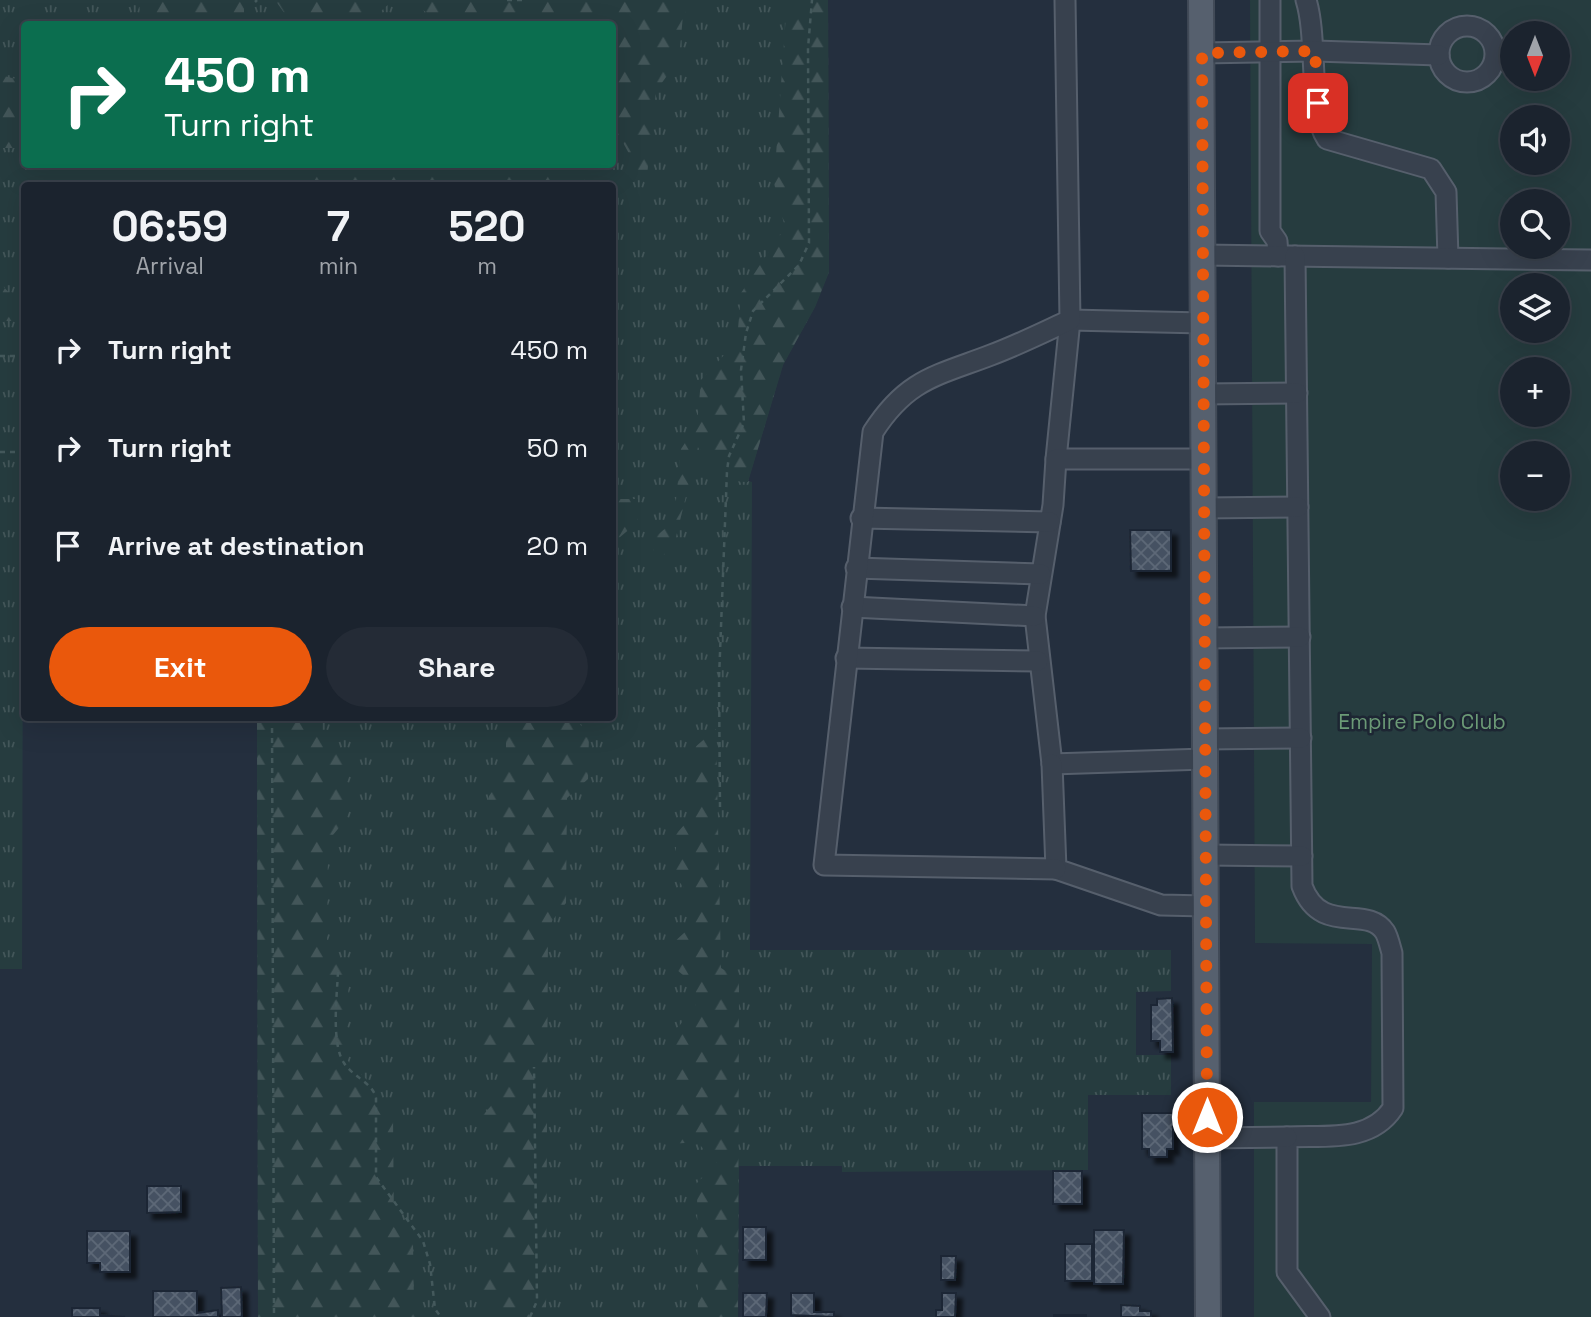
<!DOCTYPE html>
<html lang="en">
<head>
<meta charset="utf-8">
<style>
  body { margin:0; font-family:"Space Grotesk",sans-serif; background:#242b36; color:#f1f3f6; height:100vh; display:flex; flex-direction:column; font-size:26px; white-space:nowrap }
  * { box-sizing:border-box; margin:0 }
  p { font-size:23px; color:#a0a4aa }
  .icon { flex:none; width:38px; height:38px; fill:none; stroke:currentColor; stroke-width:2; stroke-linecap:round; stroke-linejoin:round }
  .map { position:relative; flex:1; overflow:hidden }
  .sheet { position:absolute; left:21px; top:182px; width:595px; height:539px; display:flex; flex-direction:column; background:#1b232e; border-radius:7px; box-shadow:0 7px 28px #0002,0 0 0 2px #39404a }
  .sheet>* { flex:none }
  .hud { position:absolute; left:21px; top:21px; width:595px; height:147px; border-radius:7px; box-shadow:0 7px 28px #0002,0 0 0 2px #39404a; background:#0b6e4f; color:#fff; overflow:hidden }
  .needle { width:46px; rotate:180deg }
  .tools { position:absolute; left:1500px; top:21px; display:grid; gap:14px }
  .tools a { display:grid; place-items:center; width:70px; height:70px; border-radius:50%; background:#1b232e; box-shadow:0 7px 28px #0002,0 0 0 2px #39404a; font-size:35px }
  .pin { position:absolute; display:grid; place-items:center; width:60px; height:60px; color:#fff; margin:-30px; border-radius:14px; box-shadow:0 4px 10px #0006 }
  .me { position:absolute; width:77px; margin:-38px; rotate:0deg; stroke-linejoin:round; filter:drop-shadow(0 0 5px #0008) }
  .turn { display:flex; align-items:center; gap:24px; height:147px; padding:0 28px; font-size:32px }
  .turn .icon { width:91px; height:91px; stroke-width:2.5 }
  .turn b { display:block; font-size:49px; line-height:60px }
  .eta { display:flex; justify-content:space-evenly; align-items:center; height:119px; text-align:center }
  .eta b { font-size:42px; font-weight:700; line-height:49px }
  .action { display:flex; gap:14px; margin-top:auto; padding:14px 28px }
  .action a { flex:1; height:80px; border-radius:42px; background:#ea580c; color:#fff; font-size:28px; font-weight:700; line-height:80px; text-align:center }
  .action a+a { background:#242b36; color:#f1f3f6 }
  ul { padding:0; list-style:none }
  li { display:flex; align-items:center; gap:21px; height:98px; padding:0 28px }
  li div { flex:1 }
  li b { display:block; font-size:26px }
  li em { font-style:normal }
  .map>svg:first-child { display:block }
  .grass { fill:url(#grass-tufts); fill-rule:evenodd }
  .forest { fill:url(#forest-firs) }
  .park { fill:#263c3f; fill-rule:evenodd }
  .building { fill:url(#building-cross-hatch); stroke:#1f2835; stroke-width:2; filter:url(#shadow) }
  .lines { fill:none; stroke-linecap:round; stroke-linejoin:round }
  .minor-casing { stroke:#565f6c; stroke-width:23 }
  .major-casing { stroke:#414a57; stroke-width:28 }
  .path { stroke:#44595c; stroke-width:2.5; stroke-dasharray:5 5; stroke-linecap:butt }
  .minor { stroke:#38414e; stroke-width:19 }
  .major { stroke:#56606e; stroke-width:24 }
  .route { stroke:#ea580c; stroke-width:12; stroke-dasharray:0 21.6 }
  .labels { text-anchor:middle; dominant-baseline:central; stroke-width:5; stroke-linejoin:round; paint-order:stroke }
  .park-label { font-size:21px; fill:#6b9a76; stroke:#1d2633 }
</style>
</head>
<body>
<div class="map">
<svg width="1591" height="1317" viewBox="0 0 1591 1317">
  <defs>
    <pattern id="grass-tufts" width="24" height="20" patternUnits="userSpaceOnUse" patternTransform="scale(1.75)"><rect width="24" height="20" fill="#263c3f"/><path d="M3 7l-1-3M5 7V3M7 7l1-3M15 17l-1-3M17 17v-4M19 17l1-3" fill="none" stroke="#435659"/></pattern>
    <pattern id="forest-firs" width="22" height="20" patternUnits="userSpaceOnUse" patternTransform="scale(1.75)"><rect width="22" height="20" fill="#263c3f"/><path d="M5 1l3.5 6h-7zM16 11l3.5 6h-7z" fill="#435659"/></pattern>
    <pattern id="building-cross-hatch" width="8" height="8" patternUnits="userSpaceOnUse" patternTransform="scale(1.75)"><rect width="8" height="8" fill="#455162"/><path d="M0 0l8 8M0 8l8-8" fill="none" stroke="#5d6877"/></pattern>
    <filter id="shadow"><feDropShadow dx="6" dy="6" stdDeviation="2" flood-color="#0009"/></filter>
  </defs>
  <rect width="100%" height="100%" fill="#242f3e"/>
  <!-- grass -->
  <path class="grass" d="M0 0H828L829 272 815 307 783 365 748 481 752 482 750 950H1171V991L1136 992V1055H1171V1095H1088V1170L842 1172V1166H739L738 1317H258L257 718H612V186H24L22 969H0ZM24 24H612V164H24Z"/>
  <!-- forest -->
  <g class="forest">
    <polygon points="139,0 244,0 244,23 140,15"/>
    <polygon points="275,0 393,0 379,13 285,14"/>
    <polygon points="409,0 608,0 596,24 503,24 488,15 430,15"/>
    <polygon points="614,0 696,0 683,15 679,59 656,91 646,185 613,124"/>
    <path d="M787 0H828L829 272 815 307 783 365 748 482C723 483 713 463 698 447L675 541 654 567V538L674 521 681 449 697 425 701 380 737 341 741 293 785 228 774 183Z"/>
    <polygon points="0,75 24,81 24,148 0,148"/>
    <polygon points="301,165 464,165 446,186 318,183"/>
    <polygon points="516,165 580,165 581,176 589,185 499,185 517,168"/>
    <polygon points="0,283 14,298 24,299 24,321 0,321"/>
    <polygon points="613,499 638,499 638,522 613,543"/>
    <polygon points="257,718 320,718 325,749 347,750 347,818 328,841 327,946 349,968 346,1059 368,1081 393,1117 394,1227 413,1243 414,1306 423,1317 258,1317"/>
    <polygon points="518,718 573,718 589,733 588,779 567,798 566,903 548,926 546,1317 494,1317 499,1311 482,1293 483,1270 500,1250 501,1141 481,1117 500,1096 499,1074 482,1057 482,1040 501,1016 505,842 488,820 489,796 506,775 506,732"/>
    <polygon points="716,729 721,968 739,979 738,1317 698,1317 697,1183 717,1163 697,1142 671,1144 674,1032 696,1006 695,985 671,965 673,943 695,923 696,902 676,878 676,834 695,813 694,748"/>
  </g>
  <!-- park -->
  <path class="park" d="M1250 0H1591V1317H1254V1102H1371L1372 944 1255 943ZM1512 33H1558V79H1512ZM1512 117H1558V163H1512ZM1512 201H1558V247H1512ZM1512 285H1558V331H1512ZM1512 369H1558V415H1512ZM1512 453H1558V499H1512Z"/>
  <!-- building -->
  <g class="building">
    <polygon points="1130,530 1171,530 1171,571 1131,571"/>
    <polygon points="1172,998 1173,1052 1160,1052 1160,1041 1151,1041 1151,1005 1157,1005 1157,999"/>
    <polygon points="1142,1113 1173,1113 1173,1149 1167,1149 1167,1157 1149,1157 1149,1149 1142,1149"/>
    <rect x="1053" y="1171" width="29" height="33"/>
    <polygon points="147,1186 181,1186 181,1212 147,1213"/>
    <rect x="743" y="1227" width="23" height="33"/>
    <polygon points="1094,1230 1124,1230 1123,1284 1094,1284"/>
    <polygon points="87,1231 130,1231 130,1272 100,1272 100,1263 87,1263"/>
    <rect x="1065" y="1244" width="27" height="37"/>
    <polygon points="941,1256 956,1256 955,1280 941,1280"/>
    <polygon points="241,1287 242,1317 222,1317 221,1288"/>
    <polygon points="153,1291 197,1291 197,1313 218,1310 218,1317 153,1317"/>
    <polygon points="743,1293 767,1293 766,1317 743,1317"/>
    <polygon points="791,1293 814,1293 814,1312 834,1312 834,1317 791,1315"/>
    <polygon points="942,1293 956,1293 955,1317 936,1317 936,1310 942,1310"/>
    <polygon points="1121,1305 1140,1306 1140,1311 1151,1311 1151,1317 1121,1317"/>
    <polygon points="72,1308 100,1308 100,1315 125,1317 72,1317"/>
    <rect x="1054" y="1315" width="32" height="2"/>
  </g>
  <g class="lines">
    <defs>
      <g id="minor">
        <polyline points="1270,0 1270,231 1277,241 1278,256"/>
        <path d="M1306 0C1318 38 1308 111 1327 139L1431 169 1446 192 1448 258"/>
        <circle cx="1467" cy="54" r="28"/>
        <polyline points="1202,53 1315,51 1439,55"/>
        <polyline points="1203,255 1591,260"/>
        <path d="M1295 256 1302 886C1321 937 1367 904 1385 932 1388 937 1390 946 1392 953L1393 1108C1370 1143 1326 1135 1287 1137V1272L1320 1317"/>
        <polyline points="1203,394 1297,393"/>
        <polyline points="1056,459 1070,320 1203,323"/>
        <polyline points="1204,459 1056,459 1053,505 1035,616 1052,764 1205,759"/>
        <polyline points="1204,508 1298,507"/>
        <polyline points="861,518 1050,522"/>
        <polyline points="856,568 1041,574"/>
        <polyline points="852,607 1035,616"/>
        <polyline points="1205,638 1300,637"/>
        <polyline points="846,658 1038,661"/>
        <polyline points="1205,739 1301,738"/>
        <polyline points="1052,764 1056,869 1161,905 1206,906"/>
        <polyline points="1206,855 1302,856"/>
        <path d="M1056 869 824 865 873 432C907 379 936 376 991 355 1018 345 1044 332 1070 320L1065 0"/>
        <polyline points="1207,1138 1287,1137"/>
      </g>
      <polyline id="major" points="1201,0 1208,1317"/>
    </defs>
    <!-- minor casing -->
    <use href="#minor" class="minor-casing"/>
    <!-- major casing -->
    <use href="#major" class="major-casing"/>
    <!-- path -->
    <g class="path">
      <polyline points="507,0 526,0"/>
      <polyline points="255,2 257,0"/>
      <polyline points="0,356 24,356"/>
      <polyline points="0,452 24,452"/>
      <polyline points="272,718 274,1317"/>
      <polyline points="720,807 719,679 727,471 729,456 744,423 741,370 746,333 753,311 799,265 809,243 808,48 812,0"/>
      <path d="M338 972C337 995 331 1044 344 1063 353 1077 373 1083 376 1098V1177L423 1241 430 1264 435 1309 441 1317"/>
      <polyline points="530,1317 537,1301 534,1067"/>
    </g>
    <!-- minor -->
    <use href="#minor" class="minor"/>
    <!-- major -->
    <use href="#major" class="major"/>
  </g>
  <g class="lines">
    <!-- route -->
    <polyline class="route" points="1207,1117 1202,53 1315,51 1318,103"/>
  </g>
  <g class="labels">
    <!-- park labels -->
    <g class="park-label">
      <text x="1422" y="721">Empire Polo Club</text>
    </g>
  </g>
</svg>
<div class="tools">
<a><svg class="needle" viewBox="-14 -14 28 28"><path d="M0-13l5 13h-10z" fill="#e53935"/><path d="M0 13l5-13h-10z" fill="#a0a4aa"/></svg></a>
<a><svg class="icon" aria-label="sound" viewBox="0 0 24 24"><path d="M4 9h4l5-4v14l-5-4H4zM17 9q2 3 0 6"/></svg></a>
<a><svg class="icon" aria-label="search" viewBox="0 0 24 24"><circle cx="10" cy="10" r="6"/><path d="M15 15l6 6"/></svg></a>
<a><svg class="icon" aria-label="layers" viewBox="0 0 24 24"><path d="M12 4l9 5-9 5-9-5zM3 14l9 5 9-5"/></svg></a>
<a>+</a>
<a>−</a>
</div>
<div class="pin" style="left:1318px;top:103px;background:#d93025"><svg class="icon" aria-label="arrive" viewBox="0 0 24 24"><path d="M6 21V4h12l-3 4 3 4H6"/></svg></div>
<svg class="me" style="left:1207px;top:1117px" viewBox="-20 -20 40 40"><circle r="17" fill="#ea580c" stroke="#fff" stroke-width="3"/><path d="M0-11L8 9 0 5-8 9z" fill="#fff"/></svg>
<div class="hud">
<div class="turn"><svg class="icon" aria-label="right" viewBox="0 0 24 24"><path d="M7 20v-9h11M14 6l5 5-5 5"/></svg><div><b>450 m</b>Turn right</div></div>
</div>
<section class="sheet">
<div class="eta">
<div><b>06:59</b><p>Arrival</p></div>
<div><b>7</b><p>min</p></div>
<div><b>520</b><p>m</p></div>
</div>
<ul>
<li><svg class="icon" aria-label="right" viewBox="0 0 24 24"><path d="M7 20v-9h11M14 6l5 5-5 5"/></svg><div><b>Turn right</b></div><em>450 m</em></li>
<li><svg class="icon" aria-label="right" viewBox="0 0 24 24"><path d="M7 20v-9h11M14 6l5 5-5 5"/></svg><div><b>Turn right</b></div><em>50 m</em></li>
<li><svg class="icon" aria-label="arrive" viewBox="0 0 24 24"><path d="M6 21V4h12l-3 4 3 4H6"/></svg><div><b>Arrive at destination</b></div><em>20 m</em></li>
</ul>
<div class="action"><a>Exit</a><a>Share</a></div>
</section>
</div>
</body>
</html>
